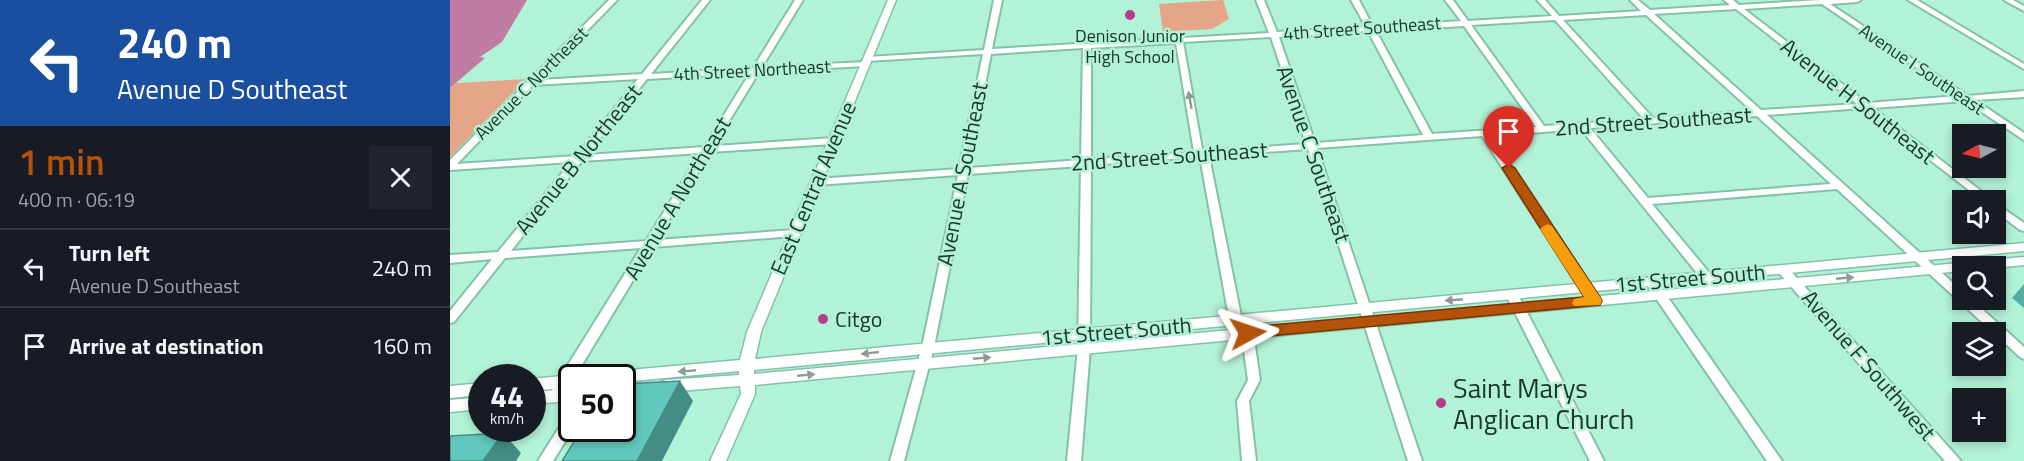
<!DOCTYPE html>
<html lang="en">
<head>
<meta charset="utf-8">
<style>
  body { margin:0; font-family:"Titillium Web",sans-serif; background:#20242c; color:#f1f3f6; height:100vh; display:flex; flex-direction:column; font-size:22px; white-space:nowrap }
  * { box-sizing:border-box; margin:0 }
  p { font-size:20px; color:#9ea1a6 }
  .icon { flex:none; width:33px; height:33px; fill:none; stroke:currentColor; stroke-width:2; stroke-linecap:round; stroke-linejoin:round }
  .map { position:relative; flex:1; overflow:hidden }
  .drawer { display:flex; flex-direction:column; background:#171b24; width:450px }
  .drawer>* { flex:none }
  .banner { background:#1a4fa0; color:#fff; overflow:hidden }
  .needle { width:39px; rotate:263deg }
  .buttons { position:absolute; left:1502px; top:124px; display:grid; gap:12px }
  .buttons a { display:grid; place-items:center; width:54px; height:54px; border-radius:0px; background:#171b24; box-shadow:0 3px 9px #0003; font-size:30px }
  .speed { position:absolute; left:18px; top:364px; display:flex; gap:12px; font-size:30px; font-weight:700; text-align:center }
  .speed>* { display:grid; place-content:center; width:78px; height:78px; border-radius:50%; background:#171b24; box-shadow:0 3px 9px #0003; line-height:1 }
  .speed small { font-size:15px; font-weight:400 }
  .speed .limit { border:3px solid #111; border-radius:9px; background:#fff; color:#111 }
  .pin { position:absolute; display:grid; place-items:center; width:51px; height:51px; color:#fff; margin:-62px -26px; border-radius:50% 50% 50% 0; rotate:-45deg; box-shadow:0 0 6px #0007 }
  .pin .icon { rotate:45deg }
  .me { position:absolute; width:66px; margin:-33px; rotate:85deg; stroke-linejoin:round; filter:drop-shadow(0 0 4px #0008) }
  .turn { display:flex; align-items:center; gap:21px; height:126px; padding:0 18px; font-size:27px }
  .turn .icon { width:78px; height:78px; stroke-width:2.5 }
  .turn b { display:block; font-size:42px; line-height:51px }
  .round { display:grid; place-items:center; flex:none; width:63px; height:63px; border-radius:0px; background:#20242c }
  .headline { display:flex; align-items:center; justify-content:space-between; height:102px; padding:0 18px }
  h1 { font-size:36px; font-weight:600; line-height:45px; color:#b45309 }
  ul { padding:0; list-style:none }
  li { display:flex; align-items:center; gap:18px; height:78px; padding:0 18px; border-top:2px solid #363941 }
  li div { flex:1 }
  li b { display:block; font-size:22px }
  li em { font-style:normal }
  main { display:flex; flex:1; min-height:0 }
  .map>svg:first-child { display:block }
  .green { fill:#e5a588 }
  .water { fill:#c07ca2 }
  .lines { fill:none; stroke-linecap:round; stroke-linejoin:round }
  .minor-casing { stroke:#84c2a7; stroke-width:4 }
  .major-casing { stroke:#84c2a7; stroke-width:3 }
  .minor { fill:#fff; fill-rule:evenodd }
  .major { fill:#fff; fill-rule:evenodd }
  .wall { fill:#54aca3 }
  .shaded-wall { fill:#458c84 }
  .building { fill:#62c8bd; stroke:#458c84; stroke-width:1.5 }
  .oneway { fill:#8e9a95 }
  .route { fill:#b45309; stroke:#753606; stroke-width:1.5 }
  .slow { fill:#f59e0b }
  .poi-dot { fill:#b83b8a; stroke:#b2f2d6; stroke-width:2 }
  .labels { text-anchor:middle; dominant-baseline:central; stroke-width:5; stroke-linejoin:round; paint-order:stroke }
  .far-street-label { font-size:18px; fill:#1c362b; stroke:#b2f2d6 }
  .far-poi-label { font-size:18px; fill:#1c362b; stroke:#b2f2d6 }
  .street-label { font-size:22px; fill:#1c362b; stroke:#b2f2d6 }
  .poi-label { font-size:22px; fill:#1c362b; stroke:#b2f2d6; text-anchor:start }
  .near-poi-label { font-size:27px; fill:#1c362b; stroke:#b2f2d6; text-anchor:start }
</style>
</head>
<body>
<main>
<section class="drawer">
<div class="banner">
<div class="turn"><svg class="icon" aria-label="left" viewBox="0 0 24 24"><path d="M17 20v-9H6M10 6l-5 5 5 5"/></svg><div><b>240 m</b>Avenue D Southeast</div></div>
</div>
<div class="headline"><div><h1>1 min</h1><p>400 m · 06:19</p></div><a class="round"><svg class="icon" aria-label="close" viewBox="0 0 24 24"><path d="M6 6l12 12M18 6L6 18"/></svg></a></div>
<ul>
<li><svg class="icon" aria-label="left" viewBox="0 0 24 24"><path d="M17 20v-9H6M10 6l-5 5 5 5"/></svg><div><b>Turn left</b><p>Avenue D Southeast</p></div><em>240 m</em></li>
<li><svg class="icon" aria-label="arrive" viewBox="0 0 24 24"><path d="M6 21V4h12l-3 4 3 4H6"/></svg><div><b>Arrive at destination</b></div><em>160 m</em></li>
</ul>
</section>
<div class="map">
<svg width="1574" height="461" viewBox="0 0 1574 461">
  <rect width="100%" height="100%" fill="#b2f2d6"/>
  <!-- green -->
  <g class="green">
    <polygon points="773,0 779,19 762,29 713,32 709,4"/>
    <polygon points="76,79 0,157 0,88 6,83"/>
  </g>
  <!-- water -->
  <polygon class="water" points="0,0 77,0 52,42 30,57 35,58 0,88"/>
  <g class="lines">
    <defs>
      <g id="minor">
        <path d="M159 0H167L89 80 192 74 252 0H260L201 74 303 68 345 0H353L312 67 415 62 419 64 415 66 309 72 264 146 383 138 388 141 383 144 260 152 207 240 344 230 349 233 344 236 203 247 124 378H122V382L111 400 106 401 101 400 100 396 101 392 191 248 55 258 4 322 0 323V311L42 259 0 263V255L48 252 121 162 0 170V160ZM300 73 254 147 137 155 197 79ZM188 79 126 156 7 164 83 85ZM250 153 196 241 61 251 132 161Z"/>
        <path d="M544 0H552L542 49 819 33 806 0H814L827 32 916 27 901 0H909L923 27 1011 21 995 0H1003L1018 21 1102 16 1087 0H1095L1109 16 1191 11 1180 0H1188L1200 10 1280 5 1274 0H1283L1289 5 1371 0H1411L1407 2 1380 4 1518 96 1574 91V97L1525 100 1574 133V140L1515 101 1423 108 1544 201H1533L1413 108 1317 115 1512 291V300H1522L1574 347V359L1570 357 1387 189 1202 204 1271 287 1273 290 1271 293H1263L1131 129 1041 136 1148 298 1150 301 1148 304H1140L1032 136 867 148 972 461H958L858 149 759 156 791 316 795 315 799 316 801 319 810 380 799 401 806 461H792L787 401 798 380 792 337H784L782 334 750 157 641 165 640 348 631 461H617L628 348 631 166 518 174 484 347 454 461H440L472 347 508 175 366 185 361 182 366 179 509 169 533 54 417 61 413 59 417 57 534 50ZM1372 4 1508 96 1417 103 1294 9ZM1286 9 1407 104 1311 110 1204 14ZM1196 15 1302 111 1203 118 1113 20ZM1105 20 1194 119 1094 126 1021 25ZM1014 26 1086 127 982 134 926 31ZM918 31 973 135 865 143 829 37ZM821 37 856 144 756 151 752 149 733 42ZM726 43 744 152 641 159V48ZM633 48 631 160 519 168 541 54ZM1307 116 1381 184 1198 198 1140 128Z"/>
        <polygon points="1458,0 1467,0 1574,64 1574,69"/>
        <polygon points="1554,0 1563,0 1574,6 1574,11"/>
        <polygon points="1545,203 1574,223 1574,231 1570,230 1545,211"/>
        <polygon points="1333,266 1337,267 1511,461 1495,461 1329,273 1327,270"/>
        <polygon points="1201,278 1205,279 1332,461 1317,461 1197,285 1195,282 1197,279"/>
        <polygon points="1062,291 1066,292 1068,295 1154,461 1140,461 1056,295 1058,292"/>
        <polygon points="122,414 123,429 103,461 88,461 117,415"/>
      </g>
      <g id="major">
        <polygon points="438,0 446,0 311,332 305,359 1574,243 1574,251 304,370 304,374 1574,257 1574,265 1545,268 1512,267 1512,271 305,385 305,394 276,461 260,461 291,394 290,386 216,392 211,390 209,386 211,382 216,380 289,375 289,371 172,382 172,378 150,378 152,374 157,372 290,360 297,332"/>
        <polygon points="122,375 128,378 122,378 122,387 82,391 82,379"/>
        <polygon points="32,383 32,395 0,398 0,386"/>
        <polygon points="122,389 122,401 82,404 82,392"/>
        <polygon points="32,397 32,409 0,412 0,400"/>
      </g>
    </defs>
    <!-- minor casing -->
    <use href="#minor" class="minor-casing"/>
    <!-- major casing -->
    <use href="#major" class="major-casing"/>
    <!-- minor -->
    <use href="#minor" class="minor"/>
    <!-- major -->
    <use href="#major" class="major"/>
  </g>
  <!-- wall -->
  <polygon class="wall" points="1574,284 1574,308 1562,298"/>
  <!-- shaded-wall -->
  <g class="shaded-wall">
    <polygon points="230,381 243,401 212,461 187,461"/>
    <polygon points="53,433 71,453 66,461 33,461"/>
  </g>
  <!-- building -->
  <g class="building">
    <polygon points="230,381 187,461 112,461 132,429 172,429 172,384"/>
    <polygon points="53,433 33,461 0,461 0,438 1,436"/>
  </g>
  <!-- one-way arrows -->
  <defs><path id="oneway-solid" d="M-6-.8H1V-3.2L6.5 0L1 3.2V.8H-6Z" transform="scale(1.5)"/></defs>
  <g class="oneway">
    <use href="#oneway-solid" transform="translate(740 100) rotate(-100)"/>
    <use href="#oneway-solid" transform="translate(1395 278) rotate(-5)"/>
    <use href="#oneway-solid" transform="translate(1004 300) rotate(175)"/>
    <use href="#oneway-solid" transform="translate(420 353) rotate(174)"/>
    <use href="#oneway-solid" transform="translate(532 358) rotate(-5)"/>
    <use href="#oneway-solid" transform="translate(237 371) rotate(175)"/>
    <use href="#oneway-solid" transform="translate(356 375) rotate(-5)"/>
  </g>
  <!-- route -->
  <polygon class="route" points="1059,164 1065,168 1150,297 1152,301 1150,305 798,338 792,337 790,333 798,327 1134,297 1052,168"/>
  <!-- slow -->
  <polygon class="slow" points="1097,224 1102,226 1150,297 1152,301 1150,305 1124,306 1122,303 1124,299 1134,297 1090,229"/>
  <!-- markers -->
  <g class="poi-dot">
    <circle cx="680" cy="15" r="6"/>
    <circle cx="373" cy="319" r="6"/>
    <circle cx="991" cy="403" r="6"/>
  </g>
  <g class="labels">
    <!-- far-street labels -->
    <g class="far-street-label">
      <text transform="translate(912 28) rotate(-4)">4th Street Southeast</text>
      <text transform="translate(1472 69) rotate(34)">Avenue I Southeast</text>
      <text transform="translate(302 70) rotate(-3)">4th Street Northeast</text>
      <text transform="translate(81 83) rotate(-45)">Avenue C Northeast</text>
    </g>
    <!-- far-poi labels -->
    <g class="far-poi-label">
      <text x="680" y="35">Denison Junior<tspan x="680" dy="21">High School</tspan></text>
    </g>
    <!-- street labels -->
    <g class="street-label">
      <text transform="translate(1408 101) rotate(38)">Avenue H Southeast</text>
      <text transform="translate(1203 121) rotate(-4)">2nd Street Southeast</text>
      <text transform="translate(864 154) rotate(71)">Avenue C Southeast</text>
      <text transform="translate(719 156) rotate(-4)">2nd Street Southeast</text>
      <text transform="translate(128 159) rotate(-51)">Avenue B Northeast</text>
      <text transform="translate(512 174) rotate(-79)">Avenue A Southeast</text>
      <text transform="translate(363 188) rotate(-67)">East Central Avenue</text>
      <text transform="translate(227 198) rotate(-59)">Avenue A Northeast</text>
      <text transform="translate(1240 278) rotate(-5)">1st Street South</text>
      <text transform="translate(666 331) rotate(-5)">1st Street South</text>
      <text transform="translate(1419 365) rotate(49)">Avenue F Southwest</text>
    </g>
    <!-- poi labels -->
    <g class="poi-label">
      <text x="385" y="319">Citgo</text>
    </g>
    <!-- near-poi labels -->
    <g class="near-poi-label">
      <text x="1003" y="387">Saint Marys<tspan x="1003" dy="31">Anglican Church</tspan></text>
    </g>
  </g>
</svg>
<div class="buttons">
<a><svg class="needle" viewBox="-14 -14 28 28"><path d="M0-13l5 13h-10z" fill="#e53935"/><path d="M0 13l5-13h-10z" fill="#9ea1a6"/></svg></a>
<a><svg class="icon" aria-label="sound" viewBox="0 0 24 24"><path d="M4 9h4l5-4v14l-5-4H4zM17 9q2 3 0 6"/></svg></a>
<a><svg class="icon" aria-label="search" viewBox="0 0 24 24"><circle cx="10" cy="10" r="6"/><path d="M15 15l6 6"/></svg></a>
<a><svg class="icon" aria-label="layers" viewBox="0 0 24 24"><path d="M12 4l9 5-9 5-9-5zM3 14l9 5 9-5"/></svg></a>
<a>+</a>
</div>
<div class="speed"><div>44<small>km/h</small></div><div class="limit">50</div></div>
<div class="pin" style="left:1059px;top:168px;background:#d93025"><svg class="icon" aria-label="arrive" viewBox="0 0 24 24"><path d="M6 21V4h12l-3 4 3 4H6"/></svg></div>
<svg class="me" style="left:798px;top:333px" viewBox="-20 -20 40 40"><path d="M0-17L14 15 0 8-14 15z" fill="#b45309" stroke="#fff" stroke-width="4"/></svg>
</div>
</main>
</body>
</html>
